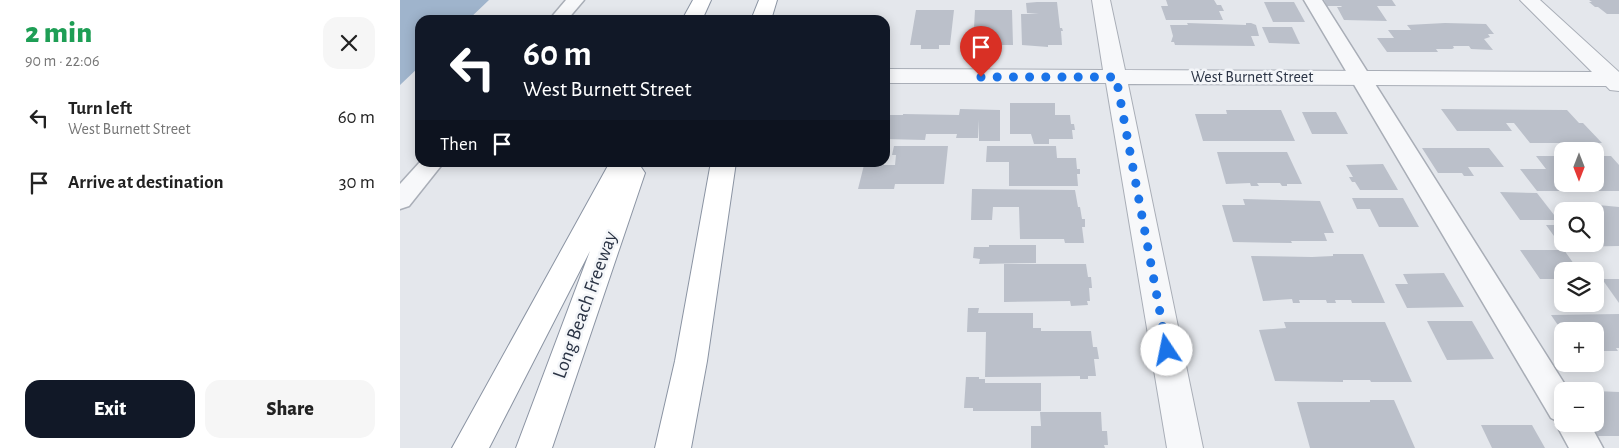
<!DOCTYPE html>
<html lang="en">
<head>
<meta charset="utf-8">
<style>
  body { margin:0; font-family:"Alegreya Sans",sans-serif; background:#f6f6f6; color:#222; height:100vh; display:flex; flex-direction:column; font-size:19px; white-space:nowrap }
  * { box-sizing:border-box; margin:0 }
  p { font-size:16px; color:#767676 }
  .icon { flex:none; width:28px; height:28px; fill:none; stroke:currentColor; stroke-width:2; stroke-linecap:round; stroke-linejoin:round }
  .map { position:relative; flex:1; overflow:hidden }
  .sheet { display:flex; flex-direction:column; background:#fff; width:400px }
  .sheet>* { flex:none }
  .hud { position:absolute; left:15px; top:15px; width:475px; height:152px; border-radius:15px; box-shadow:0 2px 12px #0003; background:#111827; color:#fff; overflow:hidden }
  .needle { width:32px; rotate:180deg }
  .fabs { position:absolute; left:1154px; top:142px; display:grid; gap:10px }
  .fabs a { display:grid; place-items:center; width:50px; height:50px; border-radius:10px; background:#fff; box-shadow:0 2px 12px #0003; font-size:25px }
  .pin { position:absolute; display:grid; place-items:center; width:42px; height:42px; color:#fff; margin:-51px -21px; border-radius:50% 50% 50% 0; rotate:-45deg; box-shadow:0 0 5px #0007 }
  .pin .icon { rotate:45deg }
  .me { position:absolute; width:55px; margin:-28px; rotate:349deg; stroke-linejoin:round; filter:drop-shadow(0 0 4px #0008) }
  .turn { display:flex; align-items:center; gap:18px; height:105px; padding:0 25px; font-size:22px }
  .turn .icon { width:65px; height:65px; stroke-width:2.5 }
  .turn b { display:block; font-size:35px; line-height:42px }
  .then { display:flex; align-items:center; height:48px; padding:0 25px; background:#0003; gap:10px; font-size:19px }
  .round { display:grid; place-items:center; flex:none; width:52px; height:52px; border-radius:15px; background:#f6f6f6 }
  .head { display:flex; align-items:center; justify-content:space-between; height:85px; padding:0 25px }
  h1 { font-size:30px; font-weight:800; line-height:38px; color:#1e9e55 }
  .cta { display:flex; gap:10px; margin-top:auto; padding:10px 25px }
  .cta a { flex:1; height:58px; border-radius:15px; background:#111827; color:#fff; font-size:20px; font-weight:800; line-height:58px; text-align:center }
  .cta a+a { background:#f6f6f6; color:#222 }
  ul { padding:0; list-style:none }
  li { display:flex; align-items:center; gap:15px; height:65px; padding:0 25px }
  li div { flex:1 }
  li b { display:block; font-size:19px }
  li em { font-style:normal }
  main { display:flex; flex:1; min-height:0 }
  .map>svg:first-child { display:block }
  .water { fill:#9fb4cc }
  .building { fill:#bbc0ca }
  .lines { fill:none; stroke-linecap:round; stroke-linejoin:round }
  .service-casing { stroke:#a9aeb7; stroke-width:3 }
  .minor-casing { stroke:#a9aeb7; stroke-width:2 }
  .motorway-casing { stroke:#8b94a3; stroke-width:2 }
  .service { fill:#f7f8fa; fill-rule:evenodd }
  .minor { fill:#f7f8fa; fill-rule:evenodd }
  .motorway { fill:#fff; fill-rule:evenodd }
  .route { stroke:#1a73e8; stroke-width:9; stroke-dasharray:0 16.2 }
  .labels { text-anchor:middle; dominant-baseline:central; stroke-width:5; stroke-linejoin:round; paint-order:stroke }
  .far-street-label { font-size:16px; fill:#2b3445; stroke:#f4f6f9 }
  .street-label { font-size:20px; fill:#2b3445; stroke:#f4f6f9 }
</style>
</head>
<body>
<main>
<section class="sheet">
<div class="head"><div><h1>2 min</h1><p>90 m · 22:06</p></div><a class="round"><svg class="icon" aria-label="close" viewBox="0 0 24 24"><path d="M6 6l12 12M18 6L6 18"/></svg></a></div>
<ul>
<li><svg class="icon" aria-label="left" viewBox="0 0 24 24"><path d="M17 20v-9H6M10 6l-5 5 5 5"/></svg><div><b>Turn left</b><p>West Burnett Street</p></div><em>60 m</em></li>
<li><svg class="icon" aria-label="arrive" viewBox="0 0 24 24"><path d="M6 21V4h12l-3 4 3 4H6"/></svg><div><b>Arrive at destination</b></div><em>30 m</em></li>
</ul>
<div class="cta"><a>Exit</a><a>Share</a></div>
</section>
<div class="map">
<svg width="1219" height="448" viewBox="0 0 1219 448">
  <rect width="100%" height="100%" fill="#e4e7ec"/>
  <!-- water -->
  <polygon class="water" points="0,0 89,0 68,20 20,20 20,66 0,85"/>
  <!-- building -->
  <g class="building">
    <polygon points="766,0 814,0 817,5 821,5 824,11 819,11 823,20 766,20 761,6 768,6"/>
    <polygon points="924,0 992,0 996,6 977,6 987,21 944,20 937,7 942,7 941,6 927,6"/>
    <polygon points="1189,0 1219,0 1219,14 1207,14 1198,7 1195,7 1189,2 1192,2"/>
    <polygon points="637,2 657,2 660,28 662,28 663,31 661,31 662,45 648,45 648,47 622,45 621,14 639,14 627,13 626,3"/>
    <polygon points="864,2 894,2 905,22 873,22"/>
    <polygon points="516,10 554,10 550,45 539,45 539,49 521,49 521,45 510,45"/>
    <polygon points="575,10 612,10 613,45 602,45 602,49 583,49 584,45 573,45"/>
    <polygon points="787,23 846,25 846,23 851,23 856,25 859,36 851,36 855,46 775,45 774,42 771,42 773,36 770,25 788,25"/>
    <polygon points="1045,23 1086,24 1094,34 1088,34 1090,37 1084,39 1093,50 1071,49 1069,46 1053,46 1054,48 1052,49 1036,49 1038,52 987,52 977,38 994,38 988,30 1011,30 1007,25"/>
    <polygon points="862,27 892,27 900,44 869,43"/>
    <polygon points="610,103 655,103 655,115 670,115 671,124 674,124 675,130 672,130 673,139 649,139 649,144 634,144 631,134 610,134"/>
    <polygon points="560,109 600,110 600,141 579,141 579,120 578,138 556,138 557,134 526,134 525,140 485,139 489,115 503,115 503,114 559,115"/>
    <polygon points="1041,109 1167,110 1179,123 1183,123 1202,143 1130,143 1114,123 1106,123 1112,131 1057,131"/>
    <polygon points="826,110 881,110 895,141 803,141 795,114 827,114"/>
    <polygon points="902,112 936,112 948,134 912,134"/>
    <polygon points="494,146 548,146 544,184 495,184 494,189 458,189 464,165 495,165 496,155 492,155"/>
    <polygon points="587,146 656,146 657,158 676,158 677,169 680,169 680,174 677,174 678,186 609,186 609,162 586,162"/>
    <polygon points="1022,148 1089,148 1104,167 1068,167 1074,176 1064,176 1062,173 1038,173"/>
    <polygon points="817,152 887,152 902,184 887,184 887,186 882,186 880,183 857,183 859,186 851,186 850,183 826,184"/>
    <polygon points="1136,156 1162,156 1162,184 1195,184 1195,156 1211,156 1219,165 1219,191 1137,191 1120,169 1146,169"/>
    <polygon points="983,164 998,190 960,190 955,182 952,182 949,177 953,177 946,165"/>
    <polygon points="572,189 675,190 678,207 680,207 682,219 685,219 685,227 682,227 684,243 665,243 664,239 620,239 619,207 593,207 592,220 571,220"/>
    <polygon points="1100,192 1137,193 1158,220 1120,220"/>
    <polygon points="952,198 1003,198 1019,227 979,227 970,209 957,209"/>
    <polygon points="843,199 920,201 934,233 924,233 927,241 891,241 892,243 833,242 822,205 845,205"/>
    <polygon points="1198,205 1219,207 1219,246 1162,247 1146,225 1162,225 1162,244 1195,244 1195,211 1175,211 1172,207 1200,207"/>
    <polygon points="589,245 636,245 636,263 579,264 580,259 573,258 574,247 589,247"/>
    <polygon points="1120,250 1164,250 1179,271 1162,271 1162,284 1159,279 1140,279"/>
    <polygon points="933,254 963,254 985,303 952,303 951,300 935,300 936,303 927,303 926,300 899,300 900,303 893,303 892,299 863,301 851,256 912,257 933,256"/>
    <polygon points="604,264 686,264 688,277 691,277 692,288 689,288 690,301 687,301 688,305 671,306 670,301 604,302"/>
    <polygon points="1044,273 1064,307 1007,308 995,284 1008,284 1003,274"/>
    <polygon points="1202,279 1219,279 1219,303"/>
    <polygon points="568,308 579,308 578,313 633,313 633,328 641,328 641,331 691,331 693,347 697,347 699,359 694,359 696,376 688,376 688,379 680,379 680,376 585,377 586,332 567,332"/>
    <polygon points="1219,314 1219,348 1216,348 1218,351 1195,351 1195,331 1162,331 1151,315"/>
    <polygon points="1027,321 1072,321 1094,359 1047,360"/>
    <polygon points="884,322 985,322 1012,382 971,382 970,380 943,380 943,382 875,381 859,330 886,328"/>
    <polygon points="566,377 579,377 579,379 585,379 585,383 641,383 641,411 573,411 573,408 564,408"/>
    <polygon points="1195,391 1219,392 1219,436 1198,436 1190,424 1195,424"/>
    <polygon points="970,400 994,400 1015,448 910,448 897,402 970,402"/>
    <polygon points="640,412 701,412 702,431 707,431 708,445 704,445 705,448 631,448 631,426 641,426"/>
    <polygon points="1081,425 1132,425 1145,448 1092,448"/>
  </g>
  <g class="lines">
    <defs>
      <g id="service">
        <polygon points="166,0 184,0 167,20 149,20"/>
        <polygon points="904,0 922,0 1169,391 1162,391 1162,424 1190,424 1203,448 1169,448 1156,424 1157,421 1151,418"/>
        <polygon points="20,162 44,162 9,206 0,209 0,184"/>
      </g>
      <polygon id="minor" points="692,0 710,0 725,70 1192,72 1120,0 1140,0 1219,72 1219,91 1210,90 1206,86 728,84 803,448 767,448 706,83 485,83 485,69 703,70"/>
      <g id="motorway">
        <polygon points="293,0 311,0 302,20 282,20"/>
        <polygon points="359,0 377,0 371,20 351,20"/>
        <polygon points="210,162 235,162 234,165 241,167 245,173 152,448 116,448 190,251 89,448 52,448"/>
        <polygon points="311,162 336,162 307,361 291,448 255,448 275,361"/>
      </g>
    </defs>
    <!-- service casing -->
    <use href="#service" class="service-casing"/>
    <!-- minor casing -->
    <use href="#minor" class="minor-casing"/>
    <!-- motorway casing -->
    <use href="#motorway" class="motorway-casing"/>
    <!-- service -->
    <use href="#service" class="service"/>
    <!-- minor -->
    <use href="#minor" class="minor"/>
    <!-- motorway -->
    <use href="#motorway" class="motorway"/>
  </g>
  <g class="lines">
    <!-- route -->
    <polyline class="route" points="581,77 716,77 767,350"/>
  </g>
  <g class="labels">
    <!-- far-street labels -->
    <g class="far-street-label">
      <text x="852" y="77">West Burnett Street</text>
    </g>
    <!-- street labels -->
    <g class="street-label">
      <text transform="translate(185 305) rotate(-70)">Long Beach Freeway</text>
    </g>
  </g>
</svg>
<div class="fabs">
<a><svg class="needle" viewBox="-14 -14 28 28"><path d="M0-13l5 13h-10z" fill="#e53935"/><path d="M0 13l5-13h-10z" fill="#767676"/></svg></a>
<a><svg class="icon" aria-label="search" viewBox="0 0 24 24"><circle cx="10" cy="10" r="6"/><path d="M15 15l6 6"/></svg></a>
<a><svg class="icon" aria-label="layers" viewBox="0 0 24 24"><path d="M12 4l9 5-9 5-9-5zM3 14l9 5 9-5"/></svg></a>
<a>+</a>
<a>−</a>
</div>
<div class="pin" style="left:581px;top:77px;background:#d93025"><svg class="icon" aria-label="arrive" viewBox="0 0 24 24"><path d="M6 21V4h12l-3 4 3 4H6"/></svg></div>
<svg class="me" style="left:767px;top:350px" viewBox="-20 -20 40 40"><circle r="19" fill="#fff"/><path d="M0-13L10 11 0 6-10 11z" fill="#1a73e8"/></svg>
<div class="hud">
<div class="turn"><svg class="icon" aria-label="left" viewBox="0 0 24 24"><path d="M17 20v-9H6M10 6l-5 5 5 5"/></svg><div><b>60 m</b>West Burnett Street</div></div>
<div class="then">Then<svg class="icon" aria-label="arrive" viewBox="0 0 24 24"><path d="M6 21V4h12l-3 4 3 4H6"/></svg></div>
</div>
</div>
</main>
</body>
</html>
